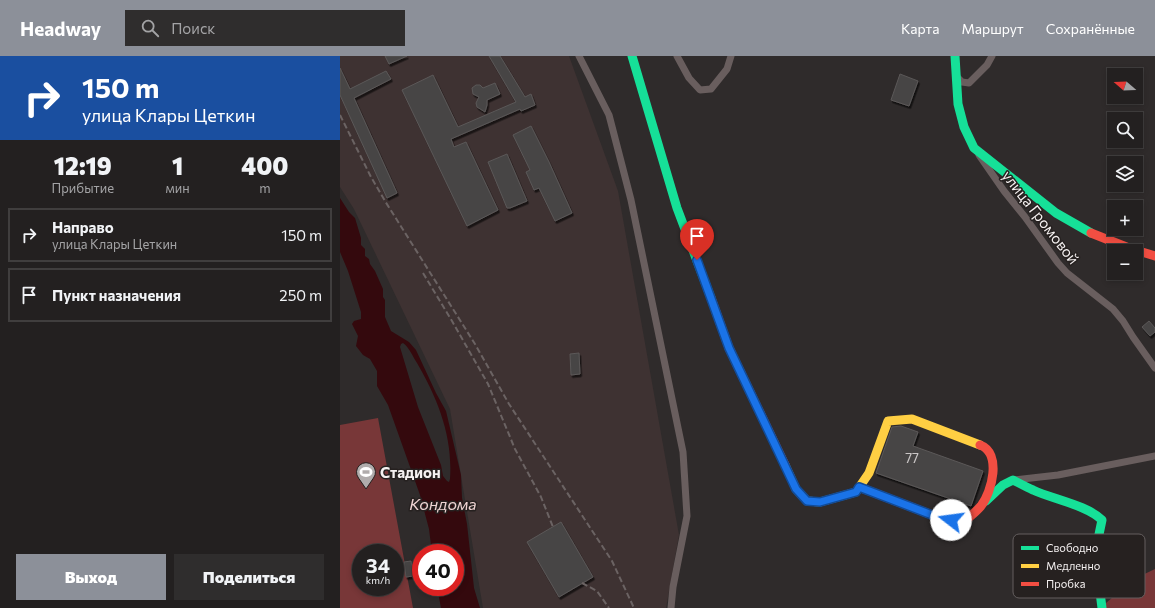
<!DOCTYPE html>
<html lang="ru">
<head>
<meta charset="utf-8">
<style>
  body { margin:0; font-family:Commissioner,sans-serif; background:#2f2d2d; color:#f1f3f6; height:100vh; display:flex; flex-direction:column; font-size:15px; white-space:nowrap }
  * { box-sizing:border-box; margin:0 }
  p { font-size:13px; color:#a3a3a5 }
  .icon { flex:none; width:22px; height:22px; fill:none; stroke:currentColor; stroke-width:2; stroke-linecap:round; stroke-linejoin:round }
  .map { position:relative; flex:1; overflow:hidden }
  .drawer { display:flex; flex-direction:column; background:#232020; width:340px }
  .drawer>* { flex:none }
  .top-card { background:#1a4fa0; color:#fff; overflow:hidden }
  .needle { width:26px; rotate:289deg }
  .fabs { position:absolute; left:767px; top:12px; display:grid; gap:8px }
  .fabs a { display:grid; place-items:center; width:36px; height:36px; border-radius:0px; background:#232020; box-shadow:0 2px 6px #0003,0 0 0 1px #403e3e; font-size:20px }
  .speed { position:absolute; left:12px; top:488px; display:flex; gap:8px; font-size:20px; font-weight:700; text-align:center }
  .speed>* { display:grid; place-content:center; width:52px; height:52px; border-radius:50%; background:#232020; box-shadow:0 2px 6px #0003,0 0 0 1px #403e3e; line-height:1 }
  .speed small { font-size:10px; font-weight:400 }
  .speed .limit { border:6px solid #d22; background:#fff; color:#111 }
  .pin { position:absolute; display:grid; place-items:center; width:34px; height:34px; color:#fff; margin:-41px -17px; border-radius:50% 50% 50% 0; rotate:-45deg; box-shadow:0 0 4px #0007 }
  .pin .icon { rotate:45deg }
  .me { position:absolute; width:44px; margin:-22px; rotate:285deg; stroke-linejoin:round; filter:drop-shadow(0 0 3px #0008) }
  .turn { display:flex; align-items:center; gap:14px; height:84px; padding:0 16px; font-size:18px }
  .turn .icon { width:52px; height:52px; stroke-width:2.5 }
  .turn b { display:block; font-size:28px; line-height:34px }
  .eta { display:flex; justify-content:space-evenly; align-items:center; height:68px; text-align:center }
  .eta b { font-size:24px; font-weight:800; line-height:28px }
  .button { display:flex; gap:8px; margin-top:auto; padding:8px 16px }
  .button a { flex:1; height:46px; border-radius:0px; background:#8c9099; color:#fff; font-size:16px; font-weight:800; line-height:46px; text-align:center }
  .button a+a { background:#2f2d2d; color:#f1f3f6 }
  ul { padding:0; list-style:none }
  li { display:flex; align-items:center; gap:12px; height:54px; margin:0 8px 6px; padding:0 8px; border:2px solid #403e3e; border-radius:0px }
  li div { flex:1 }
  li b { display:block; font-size:15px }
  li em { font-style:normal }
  header { display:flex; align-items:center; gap:24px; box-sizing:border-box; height:56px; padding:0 20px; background:#8c9099; color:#fff }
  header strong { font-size:19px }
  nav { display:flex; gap:22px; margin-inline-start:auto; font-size:14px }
  .search { width:280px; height:36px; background:#2f2d2d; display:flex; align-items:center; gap:10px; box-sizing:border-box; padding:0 14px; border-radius:0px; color:#a3a3a5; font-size:15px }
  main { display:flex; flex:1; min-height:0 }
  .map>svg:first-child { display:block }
  .built { fill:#3e3232 }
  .green { fill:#783738; fill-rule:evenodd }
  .water { fill:#34090d; fill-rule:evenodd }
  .building { fill:#474545; stroke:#5b5858; filter:url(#shadow) }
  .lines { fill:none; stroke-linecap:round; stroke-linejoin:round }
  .street { stroke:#695e5e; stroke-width:7 }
  .fast { stroke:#16e098; stroke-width:9 }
  .slow { stroke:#ffcf43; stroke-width:9 }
  .jam { stroke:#f24e42; stroke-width:9 }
  .rail { stroke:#6b6363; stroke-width:2; stroke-dasharray:6 3; stroke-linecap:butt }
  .route-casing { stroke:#114b97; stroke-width:10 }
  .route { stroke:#1a73e8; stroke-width:7 }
  .labels { text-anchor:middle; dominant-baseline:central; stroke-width:3; stroke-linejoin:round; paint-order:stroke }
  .number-label { font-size:13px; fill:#cac6c6 }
  .street-label { font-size:15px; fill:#f5f1f1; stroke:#262120 }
  .poi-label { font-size:15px; font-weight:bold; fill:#f5f1f1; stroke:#262120; text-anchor:start }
  .water-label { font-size:16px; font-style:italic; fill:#efd4d3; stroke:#262120 }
  .key { fill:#262120; stroke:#645f5f; stroke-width:1 }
  .key-label { font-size:11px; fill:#f5f1f1 }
</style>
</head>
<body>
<header>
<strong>Headway</strong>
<div class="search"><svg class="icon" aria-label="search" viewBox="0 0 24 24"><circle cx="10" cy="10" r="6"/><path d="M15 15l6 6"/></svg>Поиск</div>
<nav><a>Карта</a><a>Маршрут</a><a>Сохранённые</a></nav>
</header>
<main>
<section class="drawer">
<div class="top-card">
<div class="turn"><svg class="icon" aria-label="right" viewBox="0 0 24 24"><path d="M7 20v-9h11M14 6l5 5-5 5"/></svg><div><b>150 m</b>улица Клары Цеткин</div></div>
</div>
<div class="eta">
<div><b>12:19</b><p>Прибытие</p></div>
<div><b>1</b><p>мин</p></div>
<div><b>400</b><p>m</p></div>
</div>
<ul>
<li><svg class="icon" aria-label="right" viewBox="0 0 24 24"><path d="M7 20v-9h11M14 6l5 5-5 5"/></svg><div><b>Направо</b><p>улица Клары Цеткин</p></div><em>150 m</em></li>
<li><svg class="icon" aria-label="arrive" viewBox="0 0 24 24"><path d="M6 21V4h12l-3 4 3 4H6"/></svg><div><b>Пункт назначения</b></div><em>250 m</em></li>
</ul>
<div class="button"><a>Выход</a><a>Поделиться</a></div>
</section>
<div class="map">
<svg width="815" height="552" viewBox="0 0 815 552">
  <defs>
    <filter id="shadow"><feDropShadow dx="1.5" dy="2.5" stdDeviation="0" flood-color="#0009"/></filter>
  </defs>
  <rect width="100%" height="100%" fill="#2f2b2b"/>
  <!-- built -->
  <polygon class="built" points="0,0 229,0 278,135 339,479 326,552 143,552 110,353 14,153 0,131"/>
  <!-- green -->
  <g class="green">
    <path d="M38 362 73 552H0V369ZM21 497H55V531H21Z"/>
    <polygon points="815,513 815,552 765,552 766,547 794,523"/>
  </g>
  <!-- water -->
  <path class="water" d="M0 142 9 156 15 162 21 182V189L25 193V200L29 203 30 208 35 215 43 233V241L45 244V261L51 275 69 286 76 294 96 337 106 355 121 419 122 442 127 468 134 532 140 552H101L97 531H115V497H92L89 473 80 439 48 349 37 330V315L30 303 23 299 16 290 18 280 12 268 14 265 21 263V256L8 215 0 196ZM63 287C69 291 73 301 77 307 98 343 113 381 110 423L109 426 107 425 103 420 101 409 78 351 60 291 61 288Z"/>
  <!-- building -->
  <g class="building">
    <polygon points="45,0 67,0 49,8"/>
    <polygon points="149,0 160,0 185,41 191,38 195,49 181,55 180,53 111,83 114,91 126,86 158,154 127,170 62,34 93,19 118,71 176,46"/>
    <polygon points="0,12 10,33 46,15 51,23 14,42 57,137 47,142 0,39"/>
    <polygon points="560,18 578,25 569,50 551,44"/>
    <polygon points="155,27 160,38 147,44 147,49 145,56 137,51 136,47 139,41 133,38 132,32 136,29 140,29 143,32"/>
    <polygon points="191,70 209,106 232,157 215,165 199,132 194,134 186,116 190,114 173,79"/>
    <polygon points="167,98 187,145 170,152 167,152 148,106"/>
    <polygon points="809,265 815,272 815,276 810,280 802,271"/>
    <polygon points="239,297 240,318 231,319 230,298"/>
    <polygon points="561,370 578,376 573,390 643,415 631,450 536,417 552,371"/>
    <polygon points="221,466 253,521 219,541 187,486"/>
    <polygon points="71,505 73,520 66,521 64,506"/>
  </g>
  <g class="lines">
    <!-- street -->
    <g class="street">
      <polyline points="239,0 269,59 291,144 343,396 347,460 333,531 331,552"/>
      <polyline points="337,0 349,22 360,34 371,33 387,13 391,0"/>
      <polyline points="616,20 622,26 629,27 647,9 652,0"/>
      <polyline points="639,99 664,135 685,161 718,207 727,217 773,253 783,265 793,281 815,312"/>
      <polyline points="673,424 718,419 815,400"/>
    </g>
    <!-- fast -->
    <g class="fast">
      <polyline points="292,0 337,152 371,242"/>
      <polyline points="615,0 618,48 624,71 634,92 716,157 751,177"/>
      <path d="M646 445 663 429 673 424C679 427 686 431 693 434 712 443 747 449 762 464L757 488V512L762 552"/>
    </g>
    <!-- slow -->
    <polyline class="slow" points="445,409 456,433 467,445 480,446 516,436 529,417 548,365 572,363 640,389"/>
    <!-- jam -->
    <g class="jam">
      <polyline points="751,177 789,192 815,200"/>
      <polyline points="371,242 389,292 445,409"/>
      <path d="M519 431 600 462 623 467C629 461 636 456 641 450 652 436 662 397 640 389"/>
    </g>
    <!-- rail -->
    <g class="rail">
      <polyline points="0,59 31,121 45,145 135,288 169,348 272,505 294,552"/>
      <polyline points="83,217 112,265 148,328 175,393 201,441 213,471"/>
      <polyline points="242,527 257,535 269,552"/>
    </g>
  </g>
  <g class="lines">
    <defs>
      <polyline id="route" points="357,204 389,292 456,433 467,445 480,446 516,436 519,431 600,462 611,464"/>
    </defs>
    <!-- route casing -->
    <use href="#route" class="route-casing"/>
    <!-- route -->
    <use href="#route" class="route"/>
  </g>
  <!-- icons -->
  <defs>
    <symbol id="stadium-pin" viewBox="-11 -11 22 30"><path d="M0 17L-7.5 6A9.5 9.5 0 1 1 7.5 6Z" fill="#b0acac" stroke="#262120"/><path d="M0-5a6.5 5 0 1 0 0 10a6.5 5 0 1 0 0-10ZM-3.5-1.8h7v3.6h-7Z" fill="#fff"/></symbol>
  </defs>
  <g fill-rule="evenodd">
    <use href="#stadium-pin" x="15" y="405" width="22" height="30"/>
  </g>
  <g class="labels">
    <!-- number labels -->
    <g class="number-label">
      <text x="572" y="402">77</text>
    </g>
    <!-- street labels -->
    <g class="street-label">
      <text transform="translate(701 161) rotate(52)">улица Громовой</text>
    </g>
    <!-- poi labels -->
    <g class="poi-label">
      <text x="40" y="416">Стадион</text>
    </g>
    <!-- water labels -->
    <g class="water-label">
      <text x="103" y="447">Кондома</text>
    </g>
  </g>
  <!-- legend -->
  <rect x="673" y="478" width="132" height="64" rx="6" class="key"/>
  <rect x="681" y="490" width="18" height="4" fill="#16e098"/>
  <rect x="681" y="508" width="18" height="4" fill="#ffcf43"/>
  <rect x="681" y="526" width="18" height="4" fill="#f24e42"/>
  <g class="key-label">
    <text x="706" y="496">Свободно</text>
    <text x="706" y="514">Медленно</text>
    <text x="706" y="532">Пробка</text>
  </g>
</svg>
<div class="fabs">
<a><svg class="needle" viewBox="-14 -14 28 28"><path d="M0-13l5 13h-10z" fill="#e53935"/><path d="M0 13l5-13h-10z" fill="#a3a3a5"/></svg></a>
<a><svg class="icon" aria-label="search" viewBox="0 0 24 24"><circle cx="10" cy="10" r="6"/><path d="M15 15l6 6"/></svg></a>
<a><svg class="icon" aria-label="layers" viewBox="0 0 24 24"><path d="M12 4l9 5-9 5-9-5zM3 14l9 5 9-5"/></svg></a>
<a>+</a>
<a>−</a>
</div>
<div class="speed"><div>34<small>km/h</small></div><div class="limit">40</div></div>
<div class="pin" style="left:357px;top:204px;background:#d93025"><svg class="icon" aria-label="arrive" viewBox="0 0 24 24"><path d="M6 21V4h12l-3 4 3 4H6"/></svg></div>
<svg class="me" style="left:611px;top:464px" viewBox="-20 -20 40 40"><circle r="19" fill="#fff"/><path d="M0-13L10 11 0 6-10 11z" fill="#1a73e8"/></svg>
</div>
</main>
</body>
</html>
